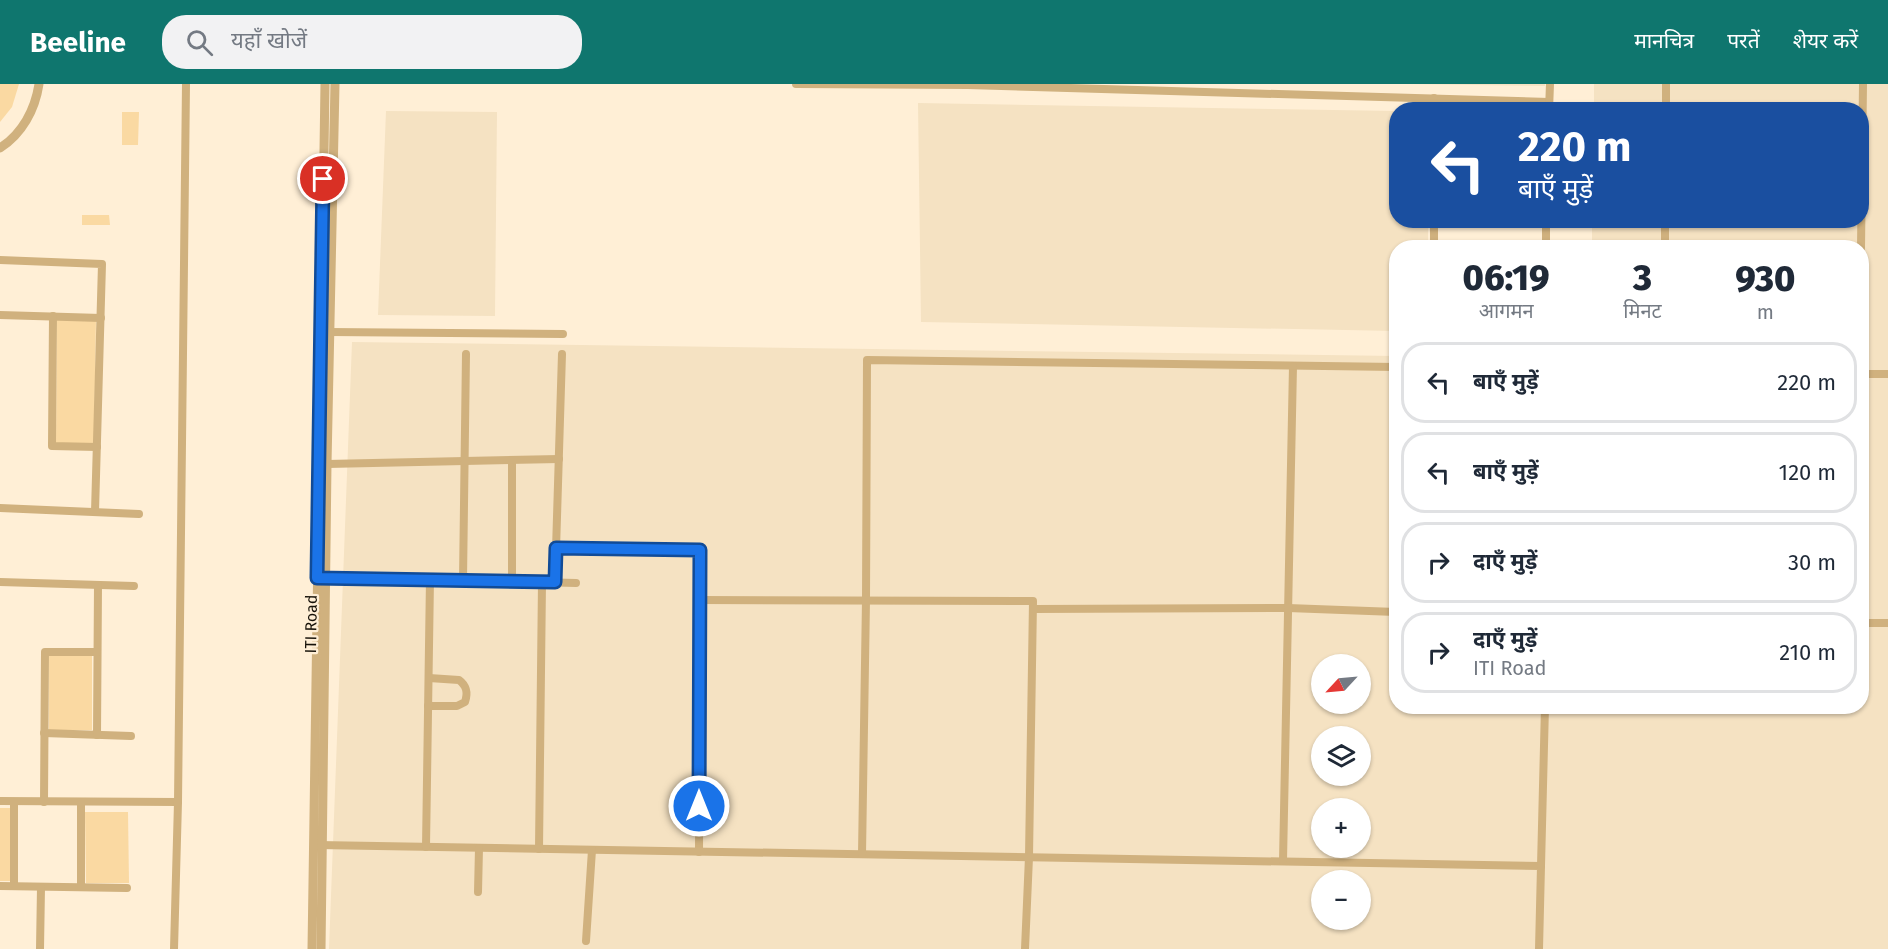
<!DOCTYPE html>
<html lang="hi">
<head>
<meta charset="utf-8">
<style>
  body { margin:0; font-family:"Fira Sans","Noto Sans Devanagari",sans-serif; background:#f2f2f3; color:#1f2937; height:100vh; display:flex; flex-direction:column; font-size:22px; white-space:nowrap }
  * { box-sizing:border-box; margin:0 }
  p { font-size:20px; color:#747a83 }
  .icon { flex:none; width:33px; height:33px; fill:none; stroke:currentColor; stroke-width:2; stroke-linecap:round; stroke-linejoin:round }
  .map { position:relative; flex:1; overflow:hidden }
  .details { position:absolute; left:1389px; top:156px; width:480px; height:474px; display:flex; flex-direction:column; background:#fff; border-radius:24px; box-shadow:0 2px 4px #0004 }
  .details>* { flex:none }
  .top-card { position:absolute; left:1389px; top:18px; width:480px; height:126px; border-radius:24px; box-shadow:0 2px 4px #0004; background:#1a4fa0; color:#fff; overflow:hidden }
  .needle { width:39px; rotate:244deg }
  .fabs { position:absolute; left:1311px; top:570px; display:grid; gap:12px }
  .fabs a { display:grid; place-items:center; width:60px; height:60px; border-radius:50%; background:#fff; box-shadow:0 2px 4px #0004; font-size:30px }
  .pin { position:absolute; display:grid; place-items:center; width:51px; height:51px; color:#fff; margin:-26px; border:3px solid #fff; border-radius:50%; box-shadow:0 2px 6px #0007 }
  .me { position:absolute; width:66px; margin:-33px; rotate:0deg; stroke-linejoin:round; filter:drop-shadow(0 0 4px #0008) }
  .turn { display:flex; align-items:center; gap:21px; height:126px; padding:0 30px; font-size:27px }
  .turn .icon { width:78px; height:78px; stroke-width:2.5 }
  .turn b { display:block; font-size:42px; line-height:51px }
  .eta { display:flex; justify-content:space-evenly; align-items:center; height:102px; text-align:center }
  .eta b { font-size:36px; font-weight:800; line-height:42px }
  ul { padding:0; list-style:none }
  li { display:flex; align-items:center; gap:18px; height:81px; margin:0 12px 9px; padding:0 18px; border:3px solid #e0e1e3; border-radius:24px }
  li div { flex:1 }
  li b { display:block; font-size:22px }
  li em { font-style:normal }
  header { display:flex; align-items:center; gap:36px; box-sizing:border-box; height:84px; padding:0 30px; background:#0f766e; color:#fff }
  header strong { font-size:28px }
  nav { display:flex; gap:33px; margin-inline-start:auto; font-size:21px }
  .search { width:420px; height:54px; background:#f2f2f3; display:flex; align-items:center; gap:15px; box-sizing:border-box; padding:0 21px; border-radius:24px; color:#747a83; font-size:22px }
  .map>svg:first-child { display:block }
  .built { fill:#f5e2c2; fill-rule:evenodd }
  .garden { fill:#fad9a2 }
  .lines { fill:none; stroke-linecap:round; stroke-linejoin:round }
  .minor { stroke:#d0b17e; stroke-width:8 }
  .tertiary { stroke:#d0b17e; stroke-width:9 }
  .route-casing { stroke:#114b97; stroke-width:15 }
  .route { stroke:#1a73e8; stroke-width:10 }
  .labels { text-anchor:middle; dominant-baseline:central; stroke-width:4.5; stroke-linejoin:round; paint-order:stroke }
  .street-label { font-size:16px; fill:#161108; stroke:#ffefd6 }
</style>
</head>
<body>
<header>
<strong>Beeline</strong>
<div class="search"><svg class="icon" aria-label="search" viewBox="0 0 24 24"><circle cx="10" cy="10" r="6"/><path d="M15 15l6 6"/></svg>यहाँ खोजें</div>
<nav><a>मानचित्र</a><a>परतें</a><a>शेयर करें</a></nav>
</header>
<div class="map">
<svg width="1888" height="865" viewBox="0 0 1888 865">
  <rect width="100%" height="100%" fill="#ffefd6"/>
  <!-- built -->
  <g class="built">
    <polygon points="1405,0 1545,0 1545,2"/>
    <path d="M1594 0H1888V865H329L352 258 1396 272V622H1862V164L1592 163V137L1862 136V26L1594 25ZM1322 580H1360V620H1322ZM1322 652H1360V692H1322ZM1322 724H1360V764H1322ZM1322 796H1360V836H1322Z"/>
    <polygon points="918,19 1396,27 1396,136 1428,137 1428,163 1396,164 1396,247 921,238"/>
    <polygon points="386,27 497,28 495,232 378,231"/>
  </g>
  <!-- garden -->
  <g class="garden">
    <polygon points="0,0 19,0 12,23 0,38"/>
    <polygon points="122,28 139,28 138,61 122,61"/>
    <polygon points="82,131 109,131 110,141 82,141"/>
    <polygon points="57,235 96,236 94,361 56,360"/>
    <rect x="49" y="571" width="43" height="75"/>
    <polygon points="0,724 10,724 11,797 0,797"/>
    <polygon points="85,728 128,728 129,799 86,799"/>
  </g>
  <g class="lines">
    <!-- minor -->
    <g class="minor">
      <polyline points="796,0 968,1 1549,18"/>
      <polyline points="1434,26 1434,14"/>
      <polyline points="1549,26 1550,0"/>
      <polyline points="1666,26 1666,0"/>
      <polyline points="1434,164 1434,136"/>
      <polyline points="1546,164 1546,136"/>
      <polyline points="1665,164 1665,136"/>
      <polyline points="1861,164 1863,0"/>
      <polyline points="0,176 102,180 95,428"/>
      <polyline points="0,231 101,234"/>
      <polyline points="53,232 52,362 97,363"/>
      <polyline points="329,248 563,250"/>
      <polyline points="1862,290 1888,290"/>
      <polyline points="512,376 512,497"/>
      <polyline points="327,380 559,375"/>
      <polyline points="0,424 139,430"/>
      <polyline points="556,464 700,466 699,768"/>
      <polyline points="321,494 430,495"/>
      <polyline points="463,496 466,270"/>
      <polyline points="0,498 134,502"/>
      <polyline points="555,498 562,270"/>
      <polyline points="700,516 1033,517 1029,773 1025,865"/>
      <polyline points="1034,525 1288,524 1396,528"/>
      <polyline points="1862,539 1888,539"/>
      <path d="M428 622H457L465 618C468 609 467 602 459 596L429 594"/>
      <polyline points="44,649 131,652"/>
      <polyline points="97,651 98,501"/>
      <polyline points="0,717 178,718"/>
      <polyline points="14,718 14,802"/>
      <polyline points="44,718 45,568 97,568"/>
      <polyline points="318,761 1541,782 1539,865"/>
      <polyline points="426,763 430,495 576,499"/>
      <polyline points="539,765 542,498"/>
      <polyline points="862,770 866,516 867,276 1396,283"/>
      <polyline points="1283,777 1293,282"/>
      <polyline points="1541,782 1545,622"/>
      <polyline points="0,802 127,804"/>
      <polyline points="81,803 81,718"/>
      <polyline points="478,808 479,764"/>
      <polyline points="586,857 592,766"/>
      <polyline points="40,865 41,803"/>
      <polyline points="174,865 178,718 186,0"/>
    </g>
    <!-- tertiary -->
    <g class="tertiary">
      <path d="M0 64C22 50 35 26 39 0"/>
      <polyline points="312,865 325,0"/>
      <polyline points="321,865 327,380 335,0"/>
    </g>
  </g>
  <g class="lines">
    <defs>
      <polyline id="route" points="323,95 317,494 555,498 556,464 700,466 699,722"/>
    </defs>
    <!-- route casing -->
    <use href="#route" class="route-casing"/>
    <!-- route -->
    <use href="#route" class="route"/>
  </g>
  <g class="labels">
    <!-- street labels -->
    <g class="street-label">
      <text transform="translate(311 540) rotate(-89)">ITI Road</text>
    </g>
  </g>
</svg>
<div class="fabs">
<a><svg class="needle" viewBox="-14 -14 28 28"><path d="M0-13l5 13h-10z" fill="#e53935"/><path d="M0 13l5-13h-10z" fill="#747a83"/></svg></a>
<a><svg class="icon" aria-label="layers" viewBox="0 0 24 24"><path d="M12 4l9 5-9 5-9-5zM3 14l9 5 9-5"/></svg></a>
<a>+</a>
<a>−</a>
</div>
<div class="pin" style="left:323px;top:95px;background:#d93025"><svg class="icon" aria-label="arrive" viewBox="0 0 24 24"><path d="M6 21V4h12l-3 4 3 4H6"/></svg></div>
<svg class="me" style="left:699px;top:722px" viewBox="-20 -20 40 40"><circle r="17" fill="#1a73e8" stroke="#fff" stroke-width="3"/><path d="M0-11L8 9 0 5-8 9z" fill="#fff"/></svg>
<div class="top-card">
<div class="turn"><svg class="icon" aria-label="left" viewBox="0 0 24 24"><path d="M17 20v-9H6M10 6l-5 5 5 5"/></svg><div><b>220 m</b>बाएँ मुड़ें</div></div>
</div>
<section class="details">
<div class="eta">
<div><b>06:19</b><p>आगमन</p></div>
<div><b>3</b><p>मिनट</p></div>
<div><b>930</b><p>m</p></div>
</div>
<ul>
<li><svg class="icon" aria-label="left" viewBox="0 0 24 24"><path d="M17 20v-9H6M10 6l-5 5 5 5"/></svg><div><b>बाएँ मुड़ें</b></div><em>220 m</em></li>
<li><svg class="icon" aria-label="left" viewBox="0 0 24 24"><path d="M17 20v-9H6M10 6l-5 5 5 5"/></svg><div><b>बाएँ मुड़ें</b></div><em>120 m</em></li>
<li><svg class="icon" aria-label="right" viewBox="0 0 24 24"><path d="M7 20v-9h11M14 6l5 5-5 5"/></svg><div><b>दाएँ मुड़ें</b></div><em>30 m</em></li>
<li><svg class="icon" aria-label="right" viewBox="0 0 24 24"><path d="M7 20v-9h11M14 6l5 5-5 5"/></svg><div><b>दाएँ मुड़ें</b><p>ITI Road</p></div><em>210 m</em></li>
</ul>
</section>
</div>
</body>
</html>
